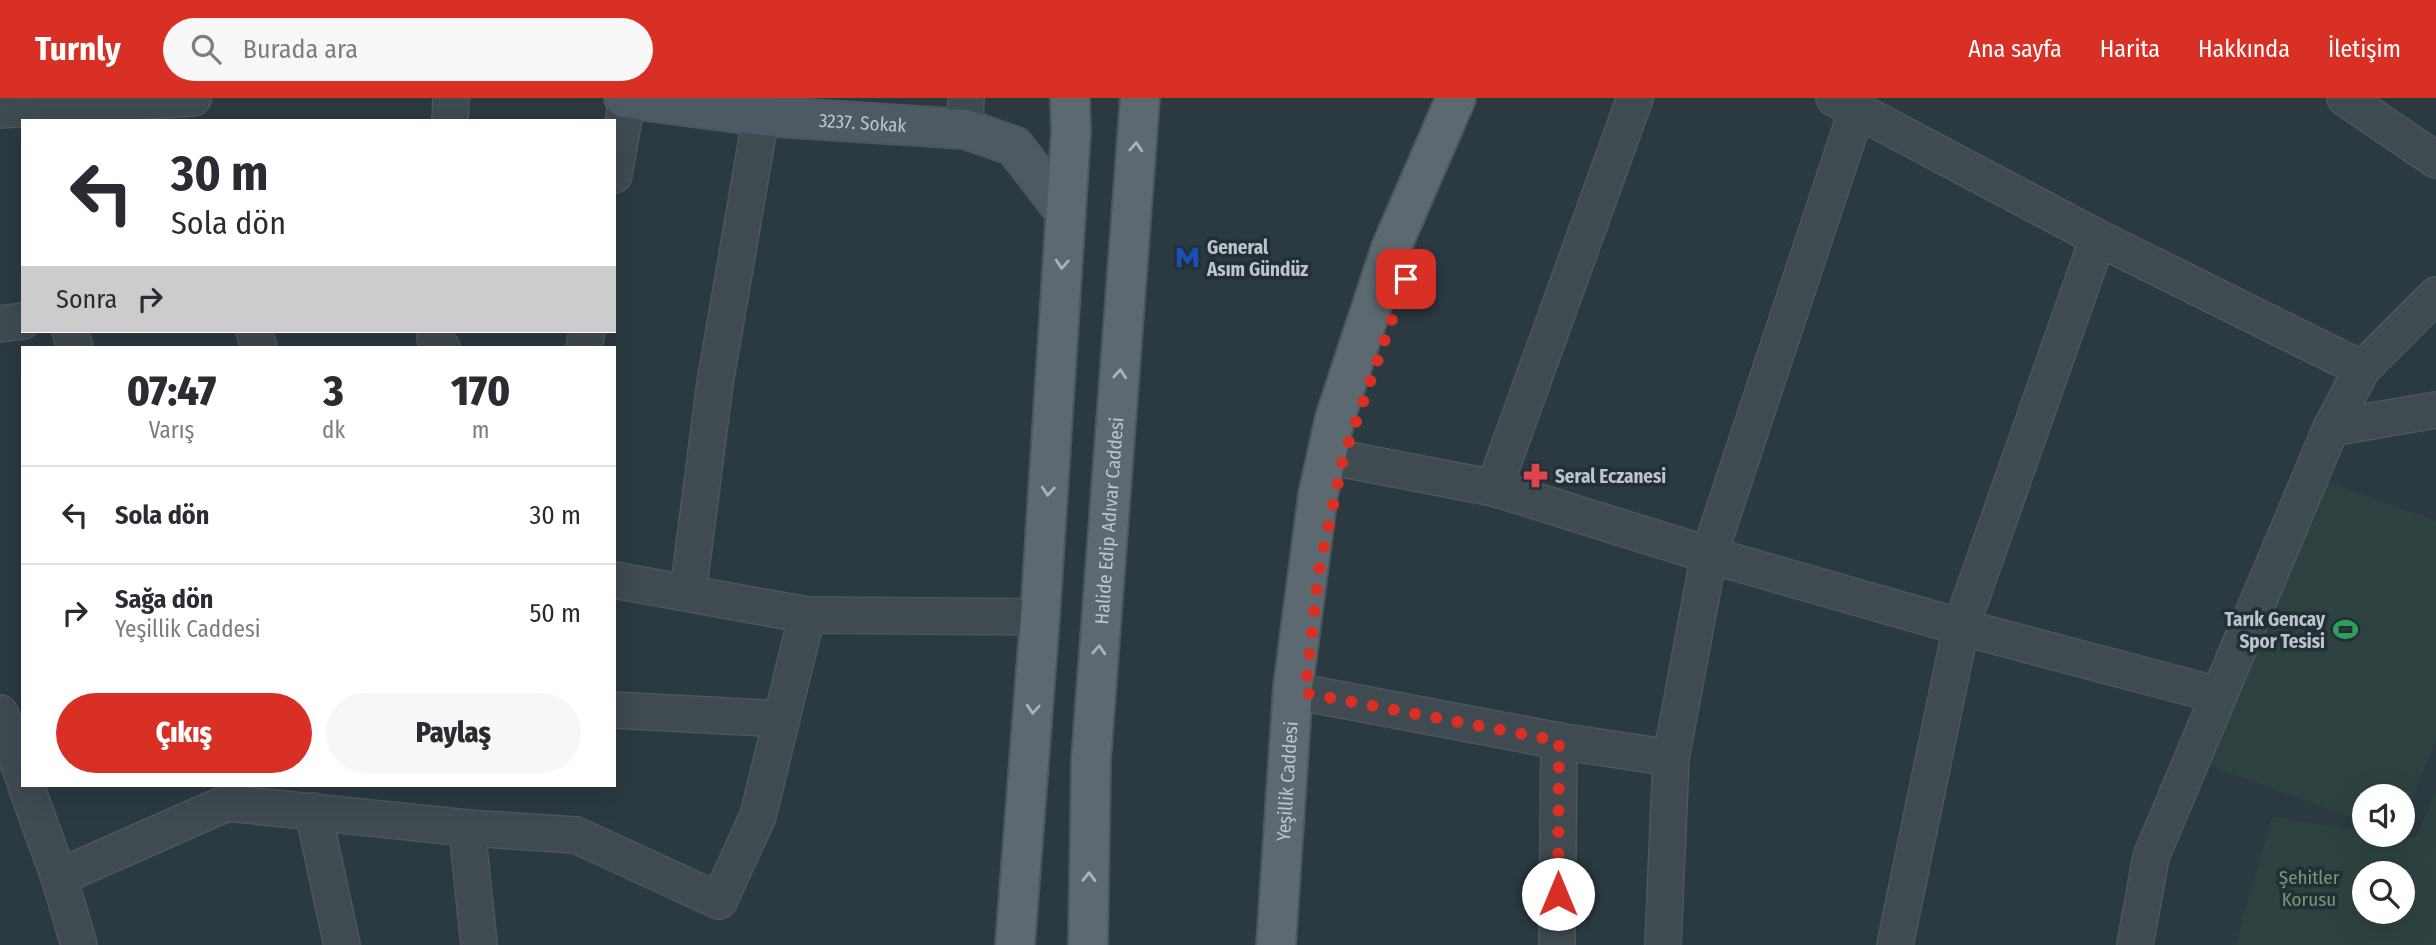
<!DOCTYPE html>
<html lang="tr">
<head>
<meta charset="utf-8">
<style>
  body { margin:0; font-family:"Fira Sans Condensed",sans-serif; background:#f7f7f7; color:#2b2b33; height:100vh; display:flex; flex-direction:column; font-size:26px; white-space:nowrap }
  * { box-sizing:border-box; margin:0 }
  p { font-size:23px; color:#7c7c81 }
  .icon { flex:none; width:38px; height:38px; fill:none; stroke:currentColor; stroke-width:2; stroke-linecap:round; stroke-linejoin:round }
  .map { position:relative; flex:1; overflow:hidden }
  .sheet { position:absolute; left:21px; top:248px; width:595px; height:441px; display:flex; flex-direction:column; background:#fff; border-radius:0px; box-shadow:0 7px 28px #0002 }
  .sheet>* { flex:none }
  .banner { position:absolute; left:21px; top:21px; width:595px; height:214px; border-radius:0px; box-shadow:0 7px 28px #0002; background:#fff; color:#2b2b33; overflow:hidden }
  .fabs { position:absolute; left:2352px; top:686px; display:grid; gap:14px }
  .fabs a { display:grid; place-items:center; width:63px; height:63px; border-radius:50%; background:#fff; box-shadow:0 7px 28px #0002; font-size:35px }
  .pin { position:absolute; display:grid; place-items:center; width:60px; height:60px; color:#fff; margin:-30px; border-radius:14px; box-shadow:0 4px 10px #0006 }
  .me { position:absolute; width:77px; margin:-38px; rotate:0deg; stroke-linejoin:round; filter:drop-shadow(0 0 5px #0008) }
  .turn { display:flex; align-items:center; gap:24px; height:147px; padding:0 35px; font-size:32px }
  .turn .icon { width:91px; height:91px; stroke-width:2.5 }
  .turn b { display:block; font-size:49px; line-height:60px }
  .then { display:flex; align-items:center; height:66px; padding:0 35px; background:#0003; gap:14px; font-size:26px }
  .eta { display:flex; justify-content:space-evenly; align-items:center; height:119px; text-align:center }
  .eta b { font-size:42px; font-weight:800; line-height:49px }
  .cta { display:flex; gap:14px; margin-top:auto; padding:14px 35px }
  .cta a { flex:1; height:80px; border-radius:42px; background:#d93025; color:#fff; font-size:28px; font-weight:800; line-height:80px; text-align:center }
  .cta a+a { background:#f7f7f7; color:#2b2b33 }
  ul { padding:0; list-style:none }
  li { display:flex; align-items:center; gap:21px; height:98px; padding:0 35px; border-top:2px solid #e1e1e2 }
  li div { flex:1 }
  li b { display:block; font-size:26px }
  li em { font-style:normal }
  header { display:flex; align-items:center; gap:42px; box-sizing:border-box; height:98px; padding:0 35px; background:#d93025; color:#fff }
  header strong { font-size:33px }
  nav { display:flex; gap:38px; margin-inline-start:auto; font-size:24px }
  .search { width:490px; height:63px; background:#f7f7f7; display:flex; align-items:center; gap:18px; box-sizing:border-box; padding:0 24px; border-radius:38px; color:#7c7c81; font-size:26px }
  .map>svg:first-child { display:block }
  .green { fill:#2d4240; fill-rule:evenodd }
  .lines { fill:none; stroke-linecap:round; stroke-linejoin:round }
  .street-casing { stroke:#4b565d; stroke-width:38 }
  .secondary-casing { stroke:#4b565d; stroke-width:42 }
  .primary-casing { stroke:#4b565d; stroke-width:42 }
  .street { stroke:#3f4a51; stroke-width:35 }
  .secondary { stroke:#4d5a63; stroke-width:38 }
  .primary { stroke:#5d6971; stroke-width:38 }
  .oneway { stroke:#a9b3b9 }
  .route { stroke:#d93025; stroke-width:12; stroke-dasharray:0 21.6 }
  .labels { text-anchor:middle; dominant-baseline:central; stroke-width:7; stroke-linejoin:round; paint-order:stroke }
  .street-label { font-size:19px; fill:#bcc5cb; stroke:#232f36 }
  .poi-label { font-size:19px; font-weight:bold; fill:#bcc5cb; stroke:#232f36; text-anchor:start }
  .park-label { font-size:19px; fill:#769976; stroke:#232f36 }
</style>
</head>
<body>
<header>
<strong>Turnly</strong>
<div class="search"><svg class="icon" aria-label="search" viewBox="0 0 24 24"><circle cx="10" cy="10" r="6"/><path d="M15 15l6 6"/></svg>Burada ara</div>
<nav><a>Ana sayfa</a><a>Harita</a><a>Hakkında</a><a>İletişim</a></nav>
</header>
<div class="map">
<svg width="2436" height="847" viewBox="0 0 2436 847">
  <rect width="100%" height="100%" fill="#2b3941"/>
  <!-- green -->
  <g class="green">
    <polygon points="2327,384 2436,423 2436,641 2403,727 2403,698 2364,698 2364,724 2192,661"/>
    <path d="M2436 693V847H2235L2272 719 2364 733V737H2399L2415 740ZM2364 775H2403V814H2364Z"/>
  </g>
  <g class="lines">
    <defs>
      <g id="street">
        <polyline points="1834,0 2098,140 2362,271"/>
        <polyline points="2345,0 2436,62"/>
        <polyline points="0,12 193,0"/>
        <polyline points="450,23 451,0"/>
        <polyline points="965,31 966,0"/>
        <polyline points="614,77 627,2"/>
        <polyline points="0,226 23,223"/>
        <polyline points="70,233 75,250"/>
        <polyline points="254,233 259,250"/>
        <polyline points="435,233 435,240 442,250"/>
        <polyline points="584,250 587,233"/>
        <polyline points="2331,330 2436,312"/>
        <polyline points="1343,361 1494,390 1709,457 1961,529 2218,597"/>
        <polyline points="1494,390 1635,0"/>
        <polyline points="614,482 807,517"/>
        <polyline points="688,495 715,285 761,18"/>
        <polyline points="1305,595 1559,643 1671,660"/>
        <polyline points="614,612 781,621"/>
        <polyline points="0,615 23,678"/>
        <polyline points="26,688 59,779 79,847"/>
        <polyline points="313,713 342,847"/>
        <polyline points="467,730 479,847"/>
        <polyline points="59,779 227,705 467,730 576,737 719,803 758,718 807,517 1040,519"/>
        <polyline points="1557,847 1559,643"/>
        <polyline points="1663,847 1671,660 1709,457 1857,12"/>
        <polyline points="1895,847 1961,529 2098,140"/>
        <polyline points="2135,847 2151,759 2331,330 2362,271 2436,197"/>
      </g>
      <g id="secondary">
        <path id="s1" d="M624 0 761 18 965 31 1014 48 1066 115"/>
      </g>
      <g id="primary">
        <polyline points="1015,847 1040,519 1071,34 1070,0"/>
        <path id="s2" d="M1088 847 1091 662 1140 0"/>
        <path id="s3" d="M1276 847 1293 589 1318 397 1335 320 1391 150 1456 0"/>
      </g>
    </defs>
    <!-- street casing -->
    <use href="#street" class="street-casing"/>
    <!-- secondary casing -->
    <use href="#secondary" class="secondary-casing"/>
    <!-- primary casing -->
    <use href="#primary" class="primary-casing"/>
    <!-- street -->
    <use href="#street" class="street"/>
    <!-- secondary -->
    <use href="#secondary" class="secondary"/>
    <!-- primary -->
    <use href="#primary" class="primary"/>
  </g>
  <!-- one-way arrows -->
  <defs><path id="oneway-chevron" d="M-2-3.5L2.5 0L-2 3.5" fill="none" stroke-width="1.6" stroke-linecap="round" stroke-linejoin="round" transform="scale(1.75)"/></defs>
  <g class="oneway">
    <use href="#oneway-chevron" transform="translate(1136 49) rotate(-86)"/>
    <use href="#oneway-chevron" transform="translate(1062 166) rotate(94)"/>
    <use href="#oneway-chevron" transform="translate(1120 276) rotate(-86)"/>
    <use href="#oneway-chevron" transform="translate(1048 393) rotate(94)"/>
    <use href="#oneway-chevron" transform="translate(1099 552) rotate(-86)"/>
    <use href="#oneway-chevron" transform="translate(1033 611) rotate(94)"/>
    <use href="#oneway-chevron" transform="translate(1089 779) rotate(-89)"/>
  </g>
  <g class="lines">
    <!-- route -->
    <polyline class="route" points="1406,181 1343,361 1319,472 1305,595 1559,643 1558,796"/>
  </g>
  <!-- icons -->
  <defs>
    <symbol id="metro-bare" viewBox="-9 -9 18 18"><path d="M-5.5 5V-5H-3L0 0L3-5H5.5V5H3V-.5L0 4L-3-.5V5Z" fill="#1a4fb4" stroke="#232f36" stroke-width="2.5" paint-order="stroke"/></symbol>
    <symbol id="pharmacy-bare" viewBox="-9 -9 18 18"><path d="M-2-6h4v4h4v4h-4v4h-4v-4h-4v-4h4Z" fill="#e0444e" stroke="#232f36" stroke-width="2.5" paint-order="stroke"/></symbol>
    <symbol id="stadium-bare" viewBox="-9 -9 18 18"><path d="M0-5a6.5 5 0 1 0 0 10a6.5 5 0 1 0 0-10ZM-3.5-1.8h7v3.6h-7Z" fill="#2e9e5b" stroke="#232f36" stroke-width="2.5" paint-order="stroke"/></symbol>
  </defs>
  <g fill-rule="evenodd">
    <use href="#metro-bare" x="1170" y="142" width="35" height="35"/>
    <use href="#pharmacy-bare" x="1518" y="360" width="35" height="35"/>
    <use href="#stadium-bare" x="2328" y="514" width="35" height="35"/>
  </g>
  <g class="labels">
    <!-- street labels -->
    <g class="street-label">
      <text stroke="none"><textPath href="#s1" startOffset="240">3237. Sokak</textPath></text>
      <text stroke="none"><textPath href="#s2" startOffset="425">Halide Edip Adıvar Caddesi</textPath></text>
      <text stroke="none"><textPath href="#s3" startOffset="164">Yeşillik Caddesi</textPath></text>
    </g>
    <!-- poi labels -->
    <g class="poi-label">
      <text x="1207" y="149">General<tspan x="1207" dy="22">Asım Gündüz</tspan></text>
      <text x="1555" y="378">Seral Eczanesi</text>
      <text x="2325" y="521" text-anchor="end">Tarık Gencay<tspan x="2325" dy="22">Spor Tesisi</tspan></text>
    </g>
    <!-- park labels -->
    <g class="park-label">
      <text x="2309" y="779">Şehitler<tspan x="2309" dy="22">Korusu</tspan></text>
    </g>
  </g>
</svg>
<div class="fabs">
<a><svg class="icon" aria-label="sound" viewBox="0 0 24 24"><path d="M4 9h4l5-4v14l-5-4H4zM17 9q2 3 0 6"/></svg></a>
<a><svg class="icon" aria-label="search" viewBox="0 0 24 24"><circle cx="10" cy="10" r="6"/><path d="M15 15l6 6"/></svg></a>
</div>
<div class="pin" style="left:1406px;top:181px;background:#d93025"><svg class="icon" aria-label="arrive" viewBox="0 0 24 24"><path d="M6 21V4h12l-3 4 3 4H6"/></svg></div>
<svg class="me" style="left:1558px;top:796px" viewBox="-20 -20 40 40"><circle r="19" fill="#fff"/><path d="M0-13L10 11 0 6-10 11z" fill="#d93025"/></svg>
<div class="banner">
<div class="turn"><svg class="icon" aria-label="left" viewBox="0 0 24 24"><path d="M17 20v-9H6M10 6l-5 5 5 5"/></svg><div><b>30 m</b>Sola dön</div></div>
<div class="then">Sonra<svg class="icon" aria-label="right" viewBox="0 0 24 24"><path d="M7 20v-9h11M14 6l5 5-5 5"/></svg></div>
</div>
<section class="sheet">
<div class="eta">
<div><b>07:47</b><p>Varış</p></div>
<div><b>3</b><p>dk</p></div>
<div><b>170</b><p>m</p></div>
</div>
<ul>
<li><svg class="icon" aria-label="left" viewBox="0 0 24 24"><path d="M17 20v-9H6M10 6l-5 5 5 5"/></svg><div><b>Sola dön</b></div><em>30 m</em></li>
<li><svg class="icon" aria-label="right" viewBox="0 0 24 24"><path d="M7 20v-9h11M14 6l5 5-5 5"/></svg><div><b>Sağa dön</b><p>Yeşillik Caddesi</p></div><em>50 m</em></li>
</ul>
<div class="cta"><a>Çıkış</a><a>Paylaş</a></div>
</section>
</div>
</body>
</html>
